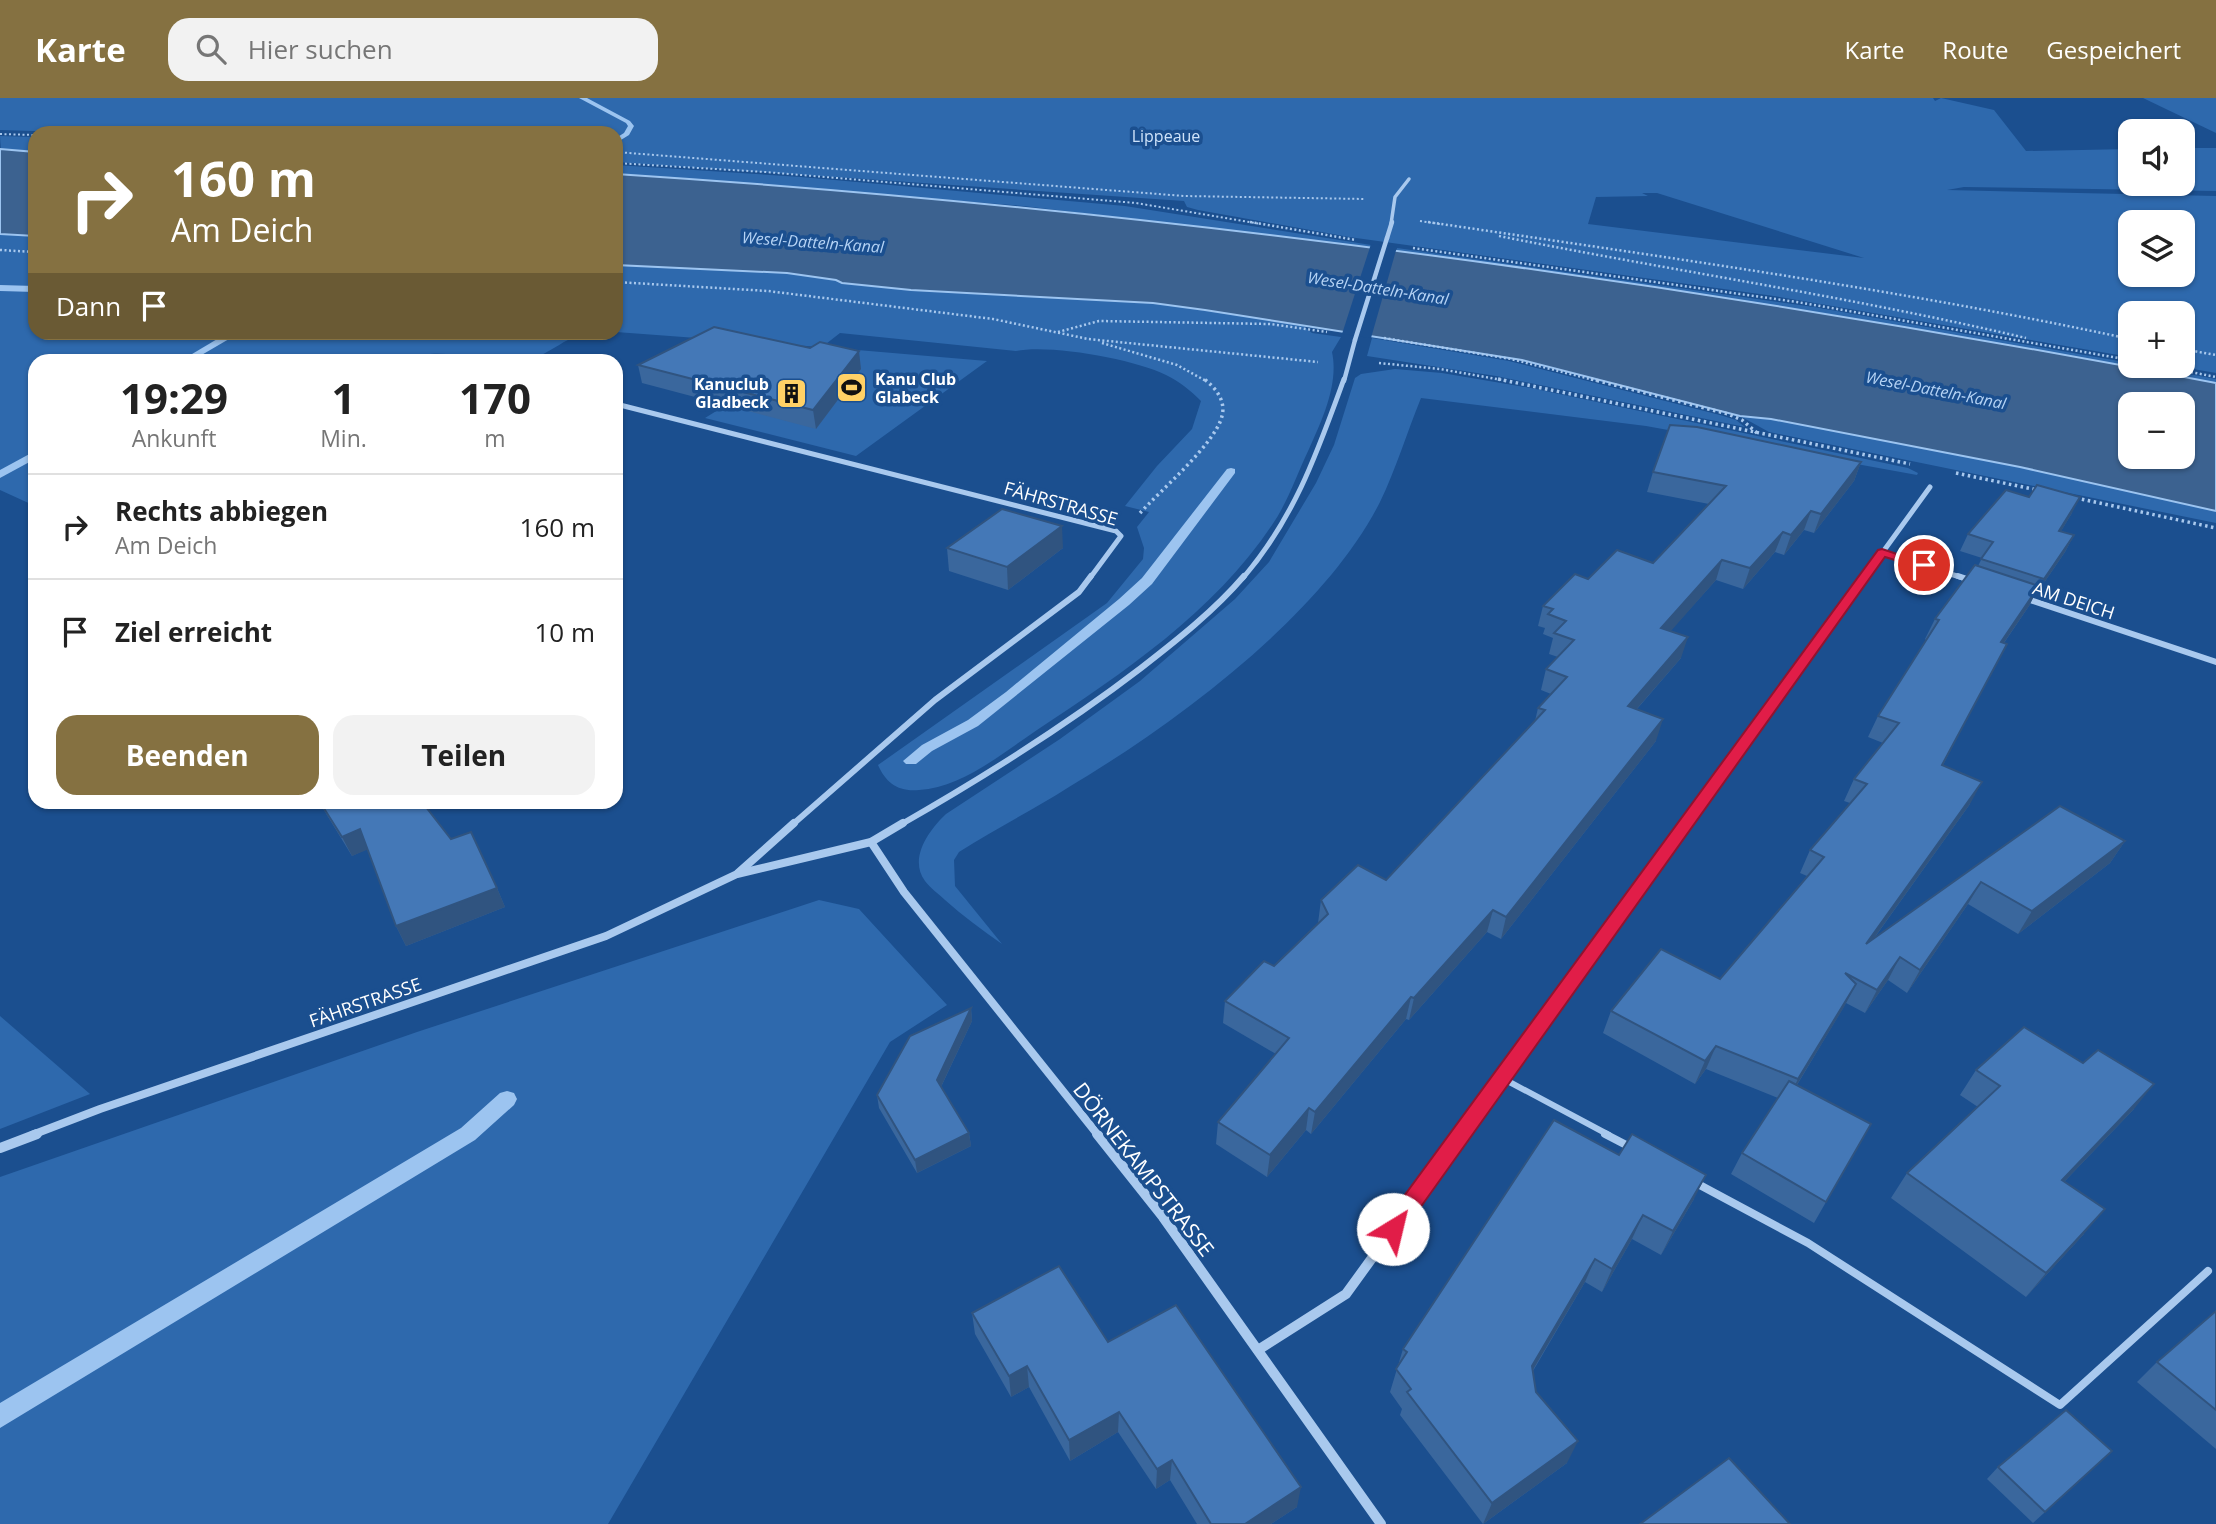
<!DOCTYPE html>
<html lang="de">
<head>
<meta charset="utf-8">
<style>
  body { margin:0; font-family:"Open Sans",sans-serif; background:#f2f2f2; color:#222; height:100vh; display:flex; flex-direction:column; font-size:26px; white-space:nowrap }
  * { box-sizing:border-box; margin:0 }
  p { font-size:23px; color:#767676 }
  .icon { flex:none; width:38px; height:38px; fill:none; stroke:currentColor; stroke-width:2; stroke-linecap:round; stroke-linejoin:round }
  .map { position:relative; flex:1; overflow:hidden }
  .sheet { position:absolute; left:28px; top:256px; width:595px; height:455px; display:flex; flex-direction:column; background:#fff; border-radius:21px; box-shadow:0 2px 5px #0004 }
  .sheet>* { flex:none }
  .top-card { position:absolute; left:28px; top:28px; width:595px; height:214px; border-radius:21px; box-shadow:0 2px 5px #0004; background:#857141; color:#fff; overflow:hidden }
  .controls { position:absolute; left:2118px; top:21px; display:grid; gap:14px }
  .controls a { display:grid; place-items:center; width:77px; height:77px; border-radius:14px; background:#fff; box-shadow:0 2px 5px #0004; font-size:35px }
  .pin { position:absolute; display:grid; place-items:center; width:60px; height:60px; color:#fff; margin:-30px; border:4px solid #fff; border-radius:50%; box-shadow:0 2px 7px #0007 }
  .me { position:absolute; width:77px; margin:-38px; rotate:36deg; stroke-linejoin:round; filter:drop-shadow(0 0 5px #0008) }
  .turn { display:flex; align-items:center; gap:24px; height:147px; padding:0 28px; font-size:32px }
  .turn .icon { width:91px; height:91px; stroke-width:2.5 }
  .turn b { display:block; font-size:49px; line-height:60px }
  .then { display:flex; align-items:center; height:66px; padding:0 28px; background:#0003; gap:14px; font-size:26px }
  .eta { display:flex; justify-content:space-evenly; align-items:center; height:119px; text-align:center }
  .eta b { font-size:42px; font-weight:700; line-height:49px }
  .primary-button { display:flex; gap:14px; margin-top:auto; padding:14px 28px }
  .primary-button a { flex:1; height:80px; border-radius:21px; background:#857141; color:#fff; font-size:28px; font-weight:700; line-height:80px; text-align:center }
  .primary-button a+a { background:#f2f2f2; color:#222 }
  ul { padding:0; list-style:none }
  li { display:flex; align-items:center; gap:21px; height:105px; padding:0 28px; border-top:2px solid #e0e0e0 }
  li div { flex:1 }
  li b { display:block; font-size:26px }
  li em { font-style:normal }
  header { display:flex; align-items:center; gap:42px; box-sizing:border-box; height:98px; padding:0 35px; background:#857141; color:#fff }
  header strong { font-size:33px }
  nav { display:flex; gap:38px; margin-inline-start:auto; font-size:24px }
  .search { width:490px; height:63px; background:#f2f2f2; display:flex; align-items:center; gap:18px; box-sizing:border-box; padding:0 24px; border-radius:21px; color:#767676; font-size:26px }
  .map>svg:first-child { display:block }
  .green { fill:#2e69ad; fill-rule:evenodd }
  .water { fill:#3c6290; stroke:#9cc4f0; stroke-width:2; fill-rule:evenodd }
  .pier { fill:#1b4f8f }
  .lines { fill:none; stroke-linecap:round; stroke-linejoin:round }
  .stream { fill:#9cc4f0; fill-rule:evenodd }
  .path-far2 { stroke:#a9c9ee; stroke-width:2; stroke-dasharray:2 2.5; stroke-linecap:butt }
  .path-far1 { stroke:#a9c9ee; stroke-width:2.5; stroke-dasharray:2 2.5; stroke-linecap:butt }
  .path { stroke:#a9c9ee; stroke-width:3.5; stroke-dasharray:2.5 3.5; stroke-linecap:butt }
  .lane-far1 { stroke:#a9c9ee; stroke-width:6 }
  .lane { stroke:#a9c9ee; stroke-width:8 }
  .street-far5 { stroke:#a9c9ee; stroke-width:3.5 }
  .street-far4 { stroke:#a9c9ee; stroke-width:4.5 }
  .street-far3 { stroke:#a9c9ee; stroke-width:5 }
  .street-far2 { stroke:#a9c9ee; stroke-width:6 }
  .street-far1 { stroke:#a9c9ee; stroke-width:8 }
  .street { stroke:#a9c9ee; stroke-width:10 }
  .street-bridge { stroke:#a9c9ee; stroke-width:4.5 }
  .wall { fill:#3a679d }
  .shaded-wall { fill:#305480 }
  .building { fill:#4478b7; stroke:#305480; stroke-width:2 }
  .route { fill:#e11d48; stroke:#92132f; stroke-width:2 }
  .labels { text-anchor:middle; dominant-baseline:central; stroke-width:7; stroke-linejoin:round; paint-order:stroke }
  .far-park-label { font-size:16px; fill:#cfe3fa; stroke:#1b4f8f }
  .far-water-label { font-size:16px; font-style:italic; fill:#b5d3f5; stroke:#1b4f8f }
  .far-poi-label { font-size:16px; font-weight:bold; fill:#fff; stroke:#1b4f8f; text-anchor:start }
  .street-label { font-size:18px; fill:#fff; stroke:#1b4f8f }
  .near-street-label { font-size:21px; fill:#fff; stroke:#1b4f8f }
</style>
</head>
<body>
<header>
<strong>Karte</strong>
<div class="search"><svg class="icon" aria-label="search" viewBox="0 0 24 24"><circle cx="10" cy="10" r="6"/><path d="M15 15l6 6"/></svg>Hier suchen</div>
<nav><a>Karte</a><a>Route</a><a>Gespeichert</a></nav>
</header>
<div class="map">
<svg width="2216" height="1426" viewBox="0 0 2216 1426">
  <rect width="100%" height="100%" fill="#1b4f8f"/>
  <!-- green -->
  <g class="green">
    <path d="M0 0H1933L1935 3 1941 0 1994 12 2026 53 2130 51V86H2182V50H2216V93L1964 89 1947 92 2216 98V275L2176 268H2182V215H2130V259L1774 198 1349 139 1198 112 1187 109 1184 103 616 64V35H99L0 32ZM1642 95H1657L1864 160 1588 126 1596 99 1648 98ZM2130 124H2182V177H2130Z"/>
    <polygon points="2143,0 2216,0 2216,35"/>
    <polygon points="0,38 35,39 35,54 1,53"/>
    <polygon points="616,67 801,79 1125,108 1371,147 1370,149 1023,108 616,76"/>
    <path d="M0 136 35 138V234L593 235C568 235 551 257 527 262 488 272 446 244 408 262H35V408L0 392Z"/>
    <polygon points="1397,150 1814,209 2130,265 2130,268 2146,268 2216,281 2216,285 1817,214 1396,153"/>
    <path d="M616 167 787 175 911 192 1153 205 1301 226 1312 235 1341 239 1332 254C1339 286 1322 322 1309 351 1297 376 1288 404 1272 427 1213 515 1123 575 1037 632 1001 656 963 689 919 692 898 694 886 685 878 667L1107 505 1143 461 1144 450 1137 429 1149 414 1125 408 1157 368 1192 331 1201 303C1191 293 1179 283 1166 277 1134 261 1050 246 1016 253L840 235 822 249 987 263 856 358 705 320 820 249 616 234Z"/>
    <polygon points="1372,240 1509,263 1720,317 1736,322 1745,329 1496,278 1367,258"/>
    <path d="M1395 271 1442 275 1531 290 1908 370 1918 375 1917 377 1646 328 1421 300C1407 334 1396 371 1380 404 1323 517 1176 625 1069 689 1033 712 995 731 959 754L954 762 955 788 1002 846C982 832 963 818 945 802 939 796 930 790 925 783 908 760 930 731 946 716L1060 641 1140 583 1235 501 1269 464 1316 385 1334 347 1355 280 1361 276Z"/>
    <polygon points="1740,318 1771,321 2020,369 2216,413 2216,425 1769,334"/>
    <polygon points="819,802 859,811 947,907 890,944 608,1426 0,1426 0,1079 417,934"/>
    <polygon points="0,918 90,996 0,1031"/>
  </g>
  <!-- water -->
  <g class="water">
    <polygon points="0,51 35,54 35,138 0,136"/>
    <path d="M616 76C1154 111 1687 184 2216 285V413L2020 369 1771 321 1740 318 1522 262 1205 212 1153 205 911 192 842 185 836 182 787 175 616 167ZM2130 306H2182V359H2130Z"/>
  </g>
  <!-- pier -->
  <polygon class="pier" points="1371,146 1397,149 1371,240 1342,236"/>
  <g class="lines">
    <!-- stream -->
    <g class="stream">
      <polygon points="579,0 587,0 630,23 634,28 629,37 616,45 616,40 624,35 628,28 626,25"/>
      <polygon points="0,187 35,188 35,194 0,193"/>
      <polygon points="229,234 241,234 193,262 182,262"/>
      <polygon points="35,353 35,361 0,380 0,372"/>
      <polygon points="1231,370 1235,371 1235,375 1152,486 1129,507 978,628 932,653 916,666 906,666 903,663 922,647 968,622 1006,594 1119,501 1142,480 1227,371"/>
      <polygon points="507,993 514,995 517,1001 514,1007 475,1042 0,1330 0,1305 461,1030 500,995"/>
    </g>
    <!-- path-far2 -->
    <g class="path-far2">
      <polyline points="0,36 35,37"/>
      <polyline points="616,54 1184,98 1365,101"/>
      <polyline points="616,65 765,74 1136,105 1261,126"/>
      <polyline points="1420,123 1440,126"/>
    </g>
    <!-- path-far1 -->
    <g class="path-far1">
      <polyline points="1250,124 1356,142"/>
      <path d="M1428 124C1663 159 1898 191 2130 241"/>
      <path d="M1499 138C1674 173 1852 199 2026 240"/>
      <polyline points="1413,150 1797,204 2130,262"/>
      <polyline points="0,152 35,154"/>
      <polyline points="616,184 768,193 993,221 1088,241 1318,264"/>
      <polyline points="1058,234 1099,223 1270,226 1327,234"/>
      <polyline points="1384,240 1511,261 1598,283"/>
      <polyline points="1102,245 1177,267 1206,283"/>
      <polyline points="2182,251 2216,257"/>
      <polyline points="1379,265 1440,271 1508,283"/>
      <polyline points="2160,268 2216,279"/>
    </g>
    <!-- path -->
    <g class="path">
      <polyline points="1498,281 1910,366"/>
      <polyline points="1591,281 1728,316 1742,322 1757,335"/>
      <polyline points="1956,375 2037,392"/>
      <polyline points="2076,400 2216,430"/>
      <path d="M1140 415C1160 393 1216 345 1222 318 1226 303 1216 290 1204 281"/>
    </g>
    <!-- lane-far1 -->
    <polyline class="lane-far1" points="1502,980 1609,1037"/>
    <!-- lane -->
    <g class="lane">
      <polyline points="1605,1036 1632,1050"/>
      <polyline points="1696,1085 1808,1145 2060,1307 2208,1173"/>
    </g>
    <!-- street-far5 -->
    <polyline class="street-far5" points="1391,126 1395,99 1409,81"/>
    <!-- street-far4 -->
    <g class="street-far4">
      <polyline points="1387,140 1392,124"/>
      <polyline points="1344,283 1355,242"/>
    </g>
    <!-- street-far3 -->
    <g class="street-far3">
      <polyline points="616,306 1116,433 1121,438 1090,480"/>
      <polyline points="1882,454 1963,480"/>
      <path d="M1243 480C1295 419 1317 355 1344 281"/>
      <polyline points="1864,480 1930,389"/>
    </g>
    <!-- street-far2 -->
    <g class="street-far2">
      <polyline points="1958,478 1973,483"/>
      <polyline points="2024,500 2216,564"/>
      <polyline points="792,727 935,602 1079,494 1091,478"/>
      <path d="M900 727C984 679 1064 629 1141 570 1177 542 1214 513 1244 478"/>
      <polyline points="1685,727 1865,478"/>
    </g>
    <!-- street-far1 -->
    <g class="street-far1">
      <polyline points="871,744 904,794 1098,1037"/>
      <polyline points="738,775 794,725"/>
      <polyline points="32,1037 100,1011 606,838 737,776 871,744 903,725"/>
      <polyline points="1461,1037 1687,725"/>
    </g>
    <!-- street -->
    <g class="street">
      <polyline points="1097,1036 1163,1119 1381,1426"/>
      <polyline points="0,1050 37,1036"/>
      <polyline points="1258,1252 1346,1196 1462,1036"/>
    </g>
    <!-- street-bridge -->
    <polyline class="street-bridge" points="1355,242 1387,140"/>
  </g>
  <!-- wall -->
  <g class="wall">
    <polygon points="638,267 861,271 816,331 642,285"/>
    <polygon points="1861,364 1854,383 1814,435 1804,432 1784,457 1775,454 1743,491 1716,482 1670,533 1681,560 1637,611 1656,643 1501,841 1487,834 1409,922 1406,921 1311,1036 1306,1032 1267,1079 1216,1046 1218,1024 1276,956 1223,925 1225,903 1274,868 1318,825 1321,802 1386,782 1535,623 1538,610 1551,596 1541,592 1546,571 1558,559 1549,556 1553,540 1543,536 1545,530 1538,528 1543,508 1653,465 1709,406 1647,394 1653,374"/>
    <polygon points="2072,415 2061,433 2074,437 2065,454 2035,498 2034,498 2029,508 2004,545 1943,667 1970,706 1875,839 2060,708 2125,743 2110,765 2018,836 1968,806 1907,895 1888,882 1865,915 1846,905 1797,987 1826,1104 1814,1125 1731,1076 1742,1055 1778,1000 1706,971 1695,986 1603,935 1611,913 1720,881 1807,778 1800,775 1810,752 1850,705 1844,703 1854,681 1883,645 1868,639 1878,618 1926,542 1925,541 1935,521 1978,468 1982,460 1960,453 1968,436"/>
    <polygon points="947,450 1063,450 1008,492 949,473"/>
    <polygon points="319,704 422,704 451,741 497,790 505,809 406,848 396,828 367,751 352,758"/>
    <polygon points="971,910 972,923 941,989 969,1035 971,1048 917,1075 879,1010 877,997"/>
    <polygon points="1976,972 2134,1011 2064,1084 2084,1136 2026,1199 1891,1100 1907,1075 1978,1009 1960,997"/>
    <polygon points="1554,1022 1694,1101 1661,1157 1632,1141 1602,1194 1585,1184 1533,1273 1536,1294 1567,1365 1483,1426 1400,1317 1402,1311 1390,1294 1403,1251"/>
    <polygon points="2216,1213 2216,1351 2137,1284 2157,1264"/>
    <polygon points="972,1215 1108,1244 1297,1409 1271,1426 1197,1426 1170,1382 1156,1391 1118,1334 1070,1363 1029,1289 1011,1299 975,1236"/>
    <polygon points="2112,1353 2033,1425 1987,1381 1998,1369"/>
  </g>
  <!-- shaded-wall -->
  <g class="shaded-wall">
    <polygon points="859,253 861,271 816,331 813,312"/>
    <polygon points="1861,364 1854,383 1814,435 1821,416"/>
    <polygon points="2080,399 2072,415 2051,450 2059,433"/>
    <polygon points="1811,413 1804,432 1784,457 1791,437"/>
    <polygon points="1062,428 1063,450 1008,492 1007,469"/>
    <polygon points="1783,434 1775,454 1743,491 1750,470"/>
    <polygon points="2074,437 2065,454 2035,498 2044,481"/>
    <polygon points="1722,462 1716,482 1655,551 1661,530"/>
    <polygon points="2039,488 2029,508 1990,565 2001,544"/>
    <polygon points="1688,539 1681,560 1621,629 1628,608"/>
    <polygon points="1663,621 1656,643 1501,841 1506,819"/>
    <polygon points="1982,684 1970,706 1854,868 1866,846"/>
    <polygon points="360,731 369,751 352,758 342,739"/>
    <polygon points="2125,743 2110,765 2018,836 2032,813"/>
    <polygon points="1981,784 1968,806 1907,895 1920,872"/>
    <polygon points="497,790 505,809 406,848 396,828"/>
    <polygon points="1493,812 1487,834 1409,922 1414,900"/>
    <polygon points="1900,859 1888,882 1865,915 1877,892"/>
    <polygon points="1856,886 1844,909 1787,1003 1798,981"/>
    <polygon points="1411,899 1406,921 1311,1036 1315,1014"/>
    <polygon points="971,910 972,923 938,995 937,982"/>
    <polygon points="1716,948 1706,971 1695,986 1705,963"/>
    <polygon points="2154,986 2134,1011 2042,1107 2062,1082"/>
    <polygon points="1309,1010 1306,1032 1267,1079 1270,1057"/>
    <polygon points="969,1035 971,1048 917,1075 915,1062"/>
    <polygon points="1706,1077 1694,1101 1661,1157 1673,1133"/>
    <polygon points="2105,1111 2084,1136 2026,1199 2046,1175"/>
    <polygon points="1643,1117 1632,1141 1602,1194 1612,1171"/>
    <polygon points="1595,1161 1585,1184 1522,1290 1532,1268"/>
    <polygon points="1027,1268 1029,1289 1011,1299 1009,1278"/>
    <polygon points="1119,1314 1118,1334 1070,1363 1069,1342"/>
    <polygon points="1578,1343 1567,1365 1483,1426 1492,1405"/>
    <polygon points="1172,1362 1170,1382 1156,1391 1157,1371"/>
    <polygon points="1301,1389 1297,1409 1271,1426 1245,1426"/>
  </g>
  <!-- building -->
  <g class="building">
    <polygon points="714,229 810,250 820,244 859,253 813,312 638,267"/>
    <polygon points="1670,327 1697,329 1861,364 1821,416 1811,413 1791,437 1783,434 1750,470 1722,462 1661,530 1688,539 1628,608 1663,621 1506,819 1493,812 1414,900 1411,899 1315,1014 1309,1010 1270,1057 1218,1024 1289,940 1225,903 1264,863 1274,868 1328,816 1321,802 1358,767 1386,782 1545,612 1538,610 1567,579 1546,571 1574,542 1554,535 1566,523 1548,516 1553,511 1543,508 1575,476 1588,481 1617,452 1653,465 1726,388 1653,374"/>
    <polygon points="2037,387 2080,399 2059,433 2074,437 2044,481 1981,461 1993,444 1968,436 2006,392 2029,399"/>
    <polygon points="1002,411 1062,428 1007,469 947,450"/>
    <polygon points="1975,467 2039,488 2001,544 2007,546 1942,667 1982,684 1866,846 2060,708 2125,743 2032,813 1981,784 1920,872 1900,859 1877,892 1845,875 1856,886 1798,981 1716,948 1705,963 1611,913 1661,851 1720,881 1824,759 1810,752 1867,686 1854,681 1899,625 1878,618 1939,522 1935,521"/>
    <polygon points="320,704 422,704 451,741 471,734 497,790 396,828 360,731 342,739"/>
    <polygon points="971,910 937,982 969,1035 915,1062 877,997 910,938"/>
    <polygon points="2024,929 2083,965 2098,952 2154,986 2062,1082 2105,1111 2046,1175 1907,1075 2000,988 1976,972"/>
    <polygon points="1789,983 1871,1026 1826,1104 1742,1055"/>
    <polygon points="1554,1022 1619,1057 1632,1036 1706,1077 1673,1133 1643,1117 1612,1171 1595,1161 1532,1268 1536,1294 1578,1343 1492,1405 1407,1294 1411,1291 1396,1271 1407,1254 1403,1251"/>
    <polygon points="1059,1168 1108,1244 1176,1207 1301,1389 1245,1426 1211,1426 1172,1362 1157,1371 1119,1314 1069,1342 1027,1268 1009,1278 972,1215"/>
    <polygon points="2216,1213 2216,1312 2157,1264"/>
    <polygon points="2066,1312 2112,1353 2045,1414 1998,1369"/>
    <polygon points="1729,1360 1790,1426 1640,1426"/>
  </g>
  <!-- route -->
  <polygon class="route" points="1882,451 1930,467 1924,471 1885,459 1400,1138 1393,1140 1385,1138 1382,1131 1385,1124 1878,452"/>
  <!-- icons -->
  <defs>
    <symbol id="stadium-square" viewBox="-11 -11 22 22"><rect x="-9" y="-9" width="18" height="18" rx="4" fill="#ffd166" stroke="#1b4f8f"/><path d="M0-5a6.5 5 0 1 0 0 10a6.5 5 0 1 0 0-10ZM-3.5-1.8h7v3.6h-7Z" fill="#111"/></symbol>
    <symbol id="building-square" viewBox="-11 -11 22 22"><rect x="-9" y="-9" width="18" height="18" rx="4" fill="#ffd166" stroke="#1b4f8f"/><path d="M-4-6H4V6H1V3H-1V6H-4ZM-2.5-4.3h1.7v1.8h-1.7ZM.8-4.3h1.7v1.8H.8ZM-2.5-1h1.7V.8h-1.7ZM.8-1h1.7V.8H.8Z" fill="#111"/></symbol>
  </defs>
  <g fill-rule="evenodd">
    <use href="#stadium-square" x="834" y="272" width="35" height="35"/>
    <use href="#building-square" x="774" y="278" width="35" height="35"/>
  </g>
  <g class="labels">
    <!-- far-park labels -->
    <g class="far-park-label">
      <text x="1166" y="38">Lippeaue</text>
    </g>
    <!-- far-water labels -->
    <g class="far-water-label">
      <text transform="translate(813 144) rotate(4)">Wesel-Datteln-Kanal</text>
      <text transform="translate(1378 190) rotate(9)">Wesel-Datteln-Kanal</text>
      <text transform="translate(1936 292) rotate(11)">Wesel-Datteln-Kanal</text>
    </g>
    <!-- far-poi labels -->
    <g class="far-poi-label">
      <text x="875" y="281">Kanu Club<tspan x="875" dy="18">Glabeck</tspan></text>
      <text x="769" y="286" text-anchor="end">Kanuclub<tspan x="769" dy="18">Gladbeck</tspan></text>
    </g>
    <!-- street labels -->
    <g class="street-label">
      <text transform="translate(1061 405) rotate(16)">FÄHRSTRASSE</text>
      <text transform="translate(2074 502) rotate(18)">AM DEICH</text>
      <text transform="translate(365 904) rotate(-19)">FÄHRSTRASSE</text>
    </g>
    <!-- near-street labels -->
    <g class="near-street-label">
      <text transform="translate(1144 1071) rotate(52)">DÖRNEKAMPSTRASSE</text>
    </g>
  </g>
</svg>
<div class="controls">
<a><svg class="icon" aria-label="sound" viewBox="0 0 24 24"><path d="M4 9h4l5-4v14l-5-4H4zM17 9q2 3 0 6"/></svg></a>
<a><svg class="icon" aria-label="layers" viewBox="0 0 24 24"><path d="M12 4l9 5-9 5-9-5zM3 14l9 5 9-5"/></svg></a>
<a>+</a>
<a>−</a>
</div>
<div class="pin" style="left:1924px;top:467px;background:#d93025"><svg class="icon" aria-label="arrive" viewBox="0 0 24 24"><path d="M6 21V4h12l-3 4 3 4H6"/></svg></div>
<svg class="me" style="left:1393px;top:1131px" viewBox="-20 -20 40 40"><circle r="19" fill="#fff"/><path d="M0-13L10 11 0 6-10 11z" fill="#e11d48"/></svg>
<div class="top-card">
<div class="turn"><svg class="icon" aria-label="right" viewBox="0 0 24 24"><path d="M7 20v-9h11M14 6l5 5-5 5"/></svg><div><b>160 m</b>Am Deich</div></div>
<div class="then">Dann<svg class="icon" aria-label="arrive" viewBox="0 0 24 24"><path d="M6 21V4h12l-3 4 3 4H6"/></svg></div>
</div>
<section class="sheet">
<div class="eta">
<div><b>19:29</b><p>Ankunft</p></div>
<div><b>1</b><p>Min.</p></div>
<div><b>170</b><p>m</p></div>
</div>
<ul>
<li><svg class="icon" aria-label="right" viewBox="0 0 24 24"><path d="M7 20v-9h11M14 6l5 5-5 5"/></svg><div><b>Rechts abbiegen</b><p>Am Deich</p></div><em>160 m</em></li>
<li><svg class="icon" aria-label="arrive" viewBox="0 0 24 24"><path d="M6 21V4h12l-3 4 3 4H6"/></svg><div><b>Ziel erreicht</b></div><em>10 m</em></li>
</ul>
<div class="primary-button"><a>Beenden</a><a>Teilen</a></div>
</section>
</div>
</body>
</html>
